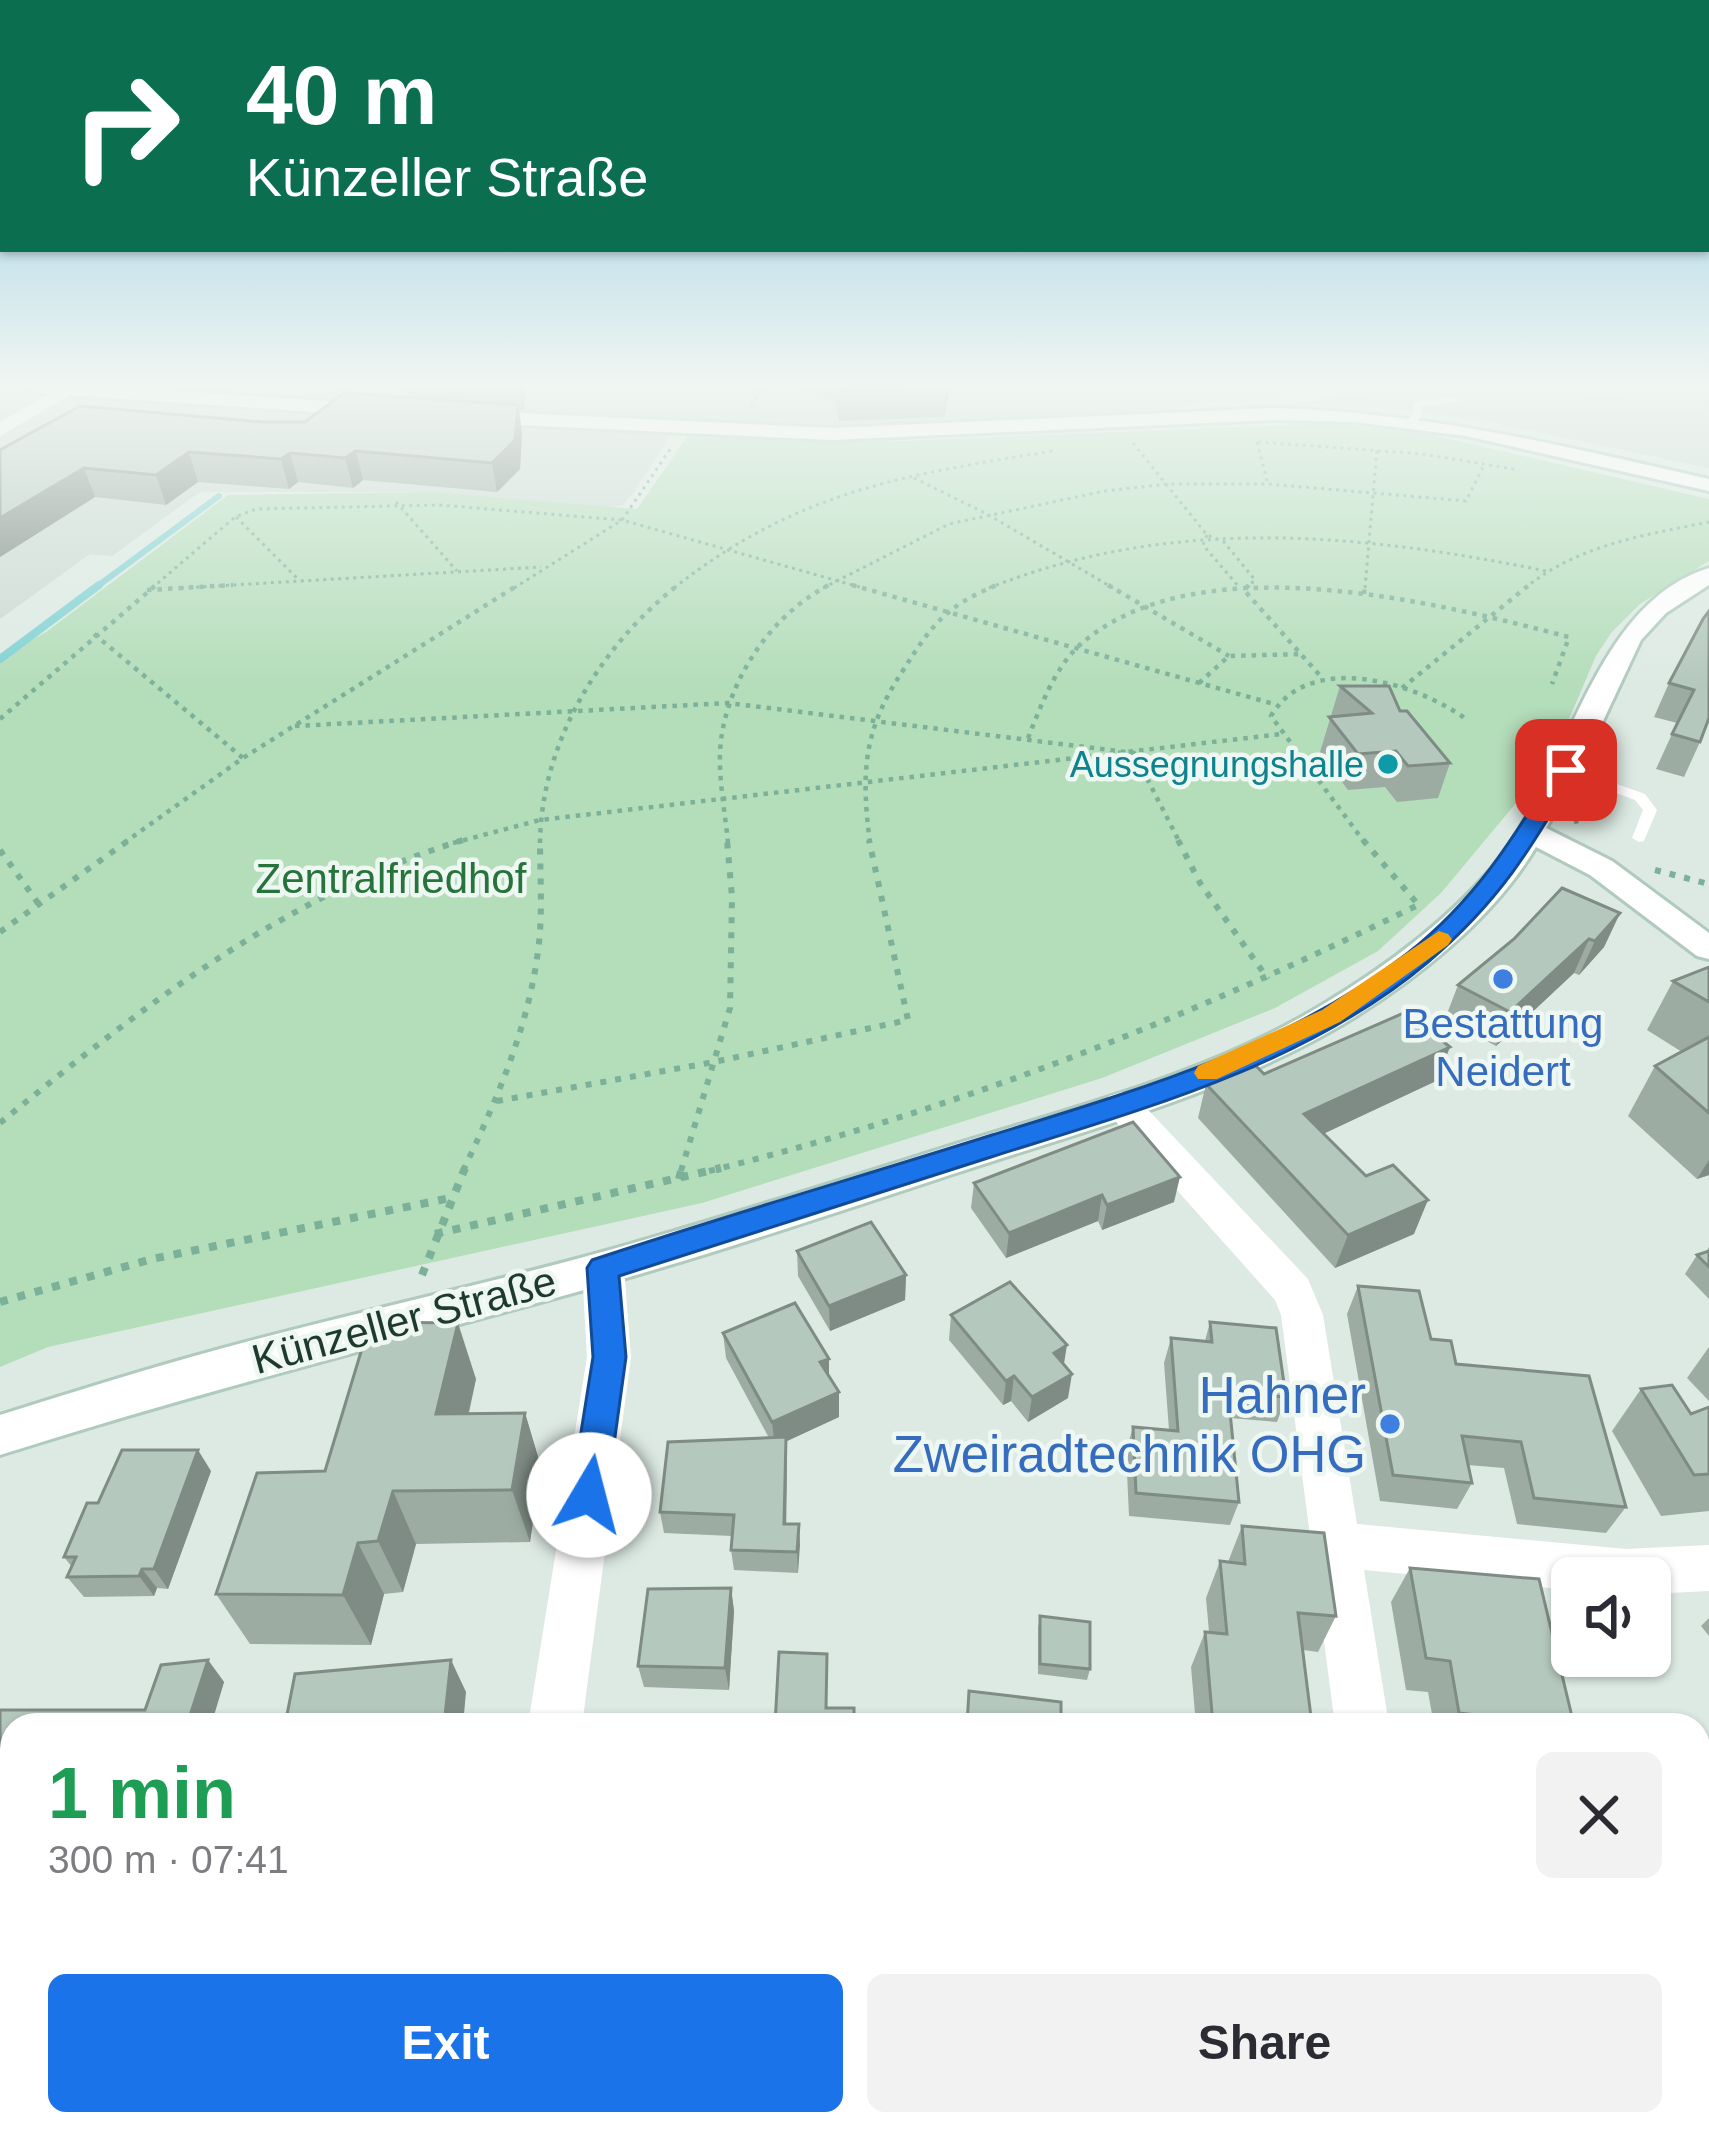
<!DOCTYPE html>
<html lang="en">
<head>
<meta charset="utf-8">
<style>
  body { margin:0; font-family:Arial,sans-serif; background:#f2f2f3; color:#2b2b33; height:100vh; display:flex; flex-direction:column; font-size:45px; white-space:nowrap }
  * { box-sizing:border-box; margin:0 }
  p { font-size:39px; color:#7c7c81 }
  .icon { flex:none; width:66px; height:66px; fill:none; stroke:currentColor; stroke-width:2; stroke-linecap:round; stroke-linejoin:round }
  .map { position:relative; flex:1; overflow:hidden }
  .panel { position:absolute; left:0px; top:1713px; width:1710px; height:423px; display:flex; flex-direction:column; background:#fff; border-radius:36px 36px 0 0; box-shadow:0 3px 9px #0004 }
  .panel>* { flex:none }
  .banner { position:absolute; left:0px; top:0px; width:1710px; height:252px; box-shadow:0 3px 9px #0004; background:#0b6e4f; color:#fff; overflow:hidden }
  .tools { position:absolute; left:1551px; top:1557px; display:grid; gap:24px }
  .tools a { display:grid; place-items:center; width:120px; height:120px; border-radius:18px; background:#fff; box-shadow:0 3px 9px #0004; font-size:60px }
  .pin { position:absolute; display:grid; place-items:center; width:102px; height:102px; color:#fff; margin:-51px; border-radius:24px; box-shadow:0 6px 18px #0006 }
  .me { position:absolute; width:132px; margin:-66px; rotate:8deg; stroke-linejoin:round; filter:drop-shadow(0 0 9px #0008) }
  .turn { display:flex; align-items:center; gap:42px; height:252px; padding:0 48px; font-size:54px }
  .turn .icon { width:156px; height:156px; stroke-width:2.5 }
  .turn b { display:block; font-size:84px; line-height:102px }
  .round { display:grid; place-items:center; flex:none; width:126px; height:126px; border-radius:18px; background:#f2f2f3 }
  .overview { display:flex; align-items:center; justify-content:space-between; height:204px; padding:0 48px }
  h1 { font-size:72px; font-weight:600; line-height:90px; color:#1e9e55 }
  .action { display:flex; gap:24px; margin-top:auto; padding:24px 48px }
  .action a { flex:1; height:138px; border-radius:18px; background:#1a73e8; color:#fff; font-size:48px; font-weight:600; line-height:138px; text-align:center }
  .action a+a { background:#f2f2f3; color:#2b2b33 }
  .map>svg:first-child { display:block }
  .built { fill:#cbdad2 }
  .green { fill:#b4ddba }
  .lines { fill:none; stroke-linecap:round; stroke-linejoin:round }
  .stream-far1 { stroke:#81d1d4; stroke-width:6 }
  .stream { stroke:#81d1d4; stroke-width:8 }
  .secondary-casing { stroke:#b0cbbe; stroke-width:6 }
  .path-far3 { stroke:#7bb099; stroke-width:3; stroke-dasharray:3 4.5; stroke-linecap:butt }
  .path-far2 { stroke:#7bb099; stroke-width:4.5; stroke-dasharray:4.5 6; stroke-linecap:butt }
  .path-far1 { stroke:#7bb099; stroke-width:6; stroke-dasharray:6 9; stroke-linecap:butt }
  .path { stroke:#7bb099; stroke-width:8; stroke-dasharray:8 10; stroke-linecap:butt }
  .service { fill:#fff; fill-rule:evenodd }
  .minor { fill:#fff; fill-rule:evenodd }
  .secondary { fill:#fff; fill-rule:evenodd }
  .wall { fill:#9caca3 }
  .shaded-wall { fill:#7f8c85 }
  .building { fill:#b5c8be; stroke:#7f8c85; stroke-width:3 }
  .route { fill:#1a73e8; stroke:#114b97; stroke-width:3 }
  .slow { fill:#f59e0b }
  .culture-dot { fill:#0f9aa8; stroke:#eef7f1; stroke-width:4.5 }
  .shop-dot { fill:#3f7fe0; stroke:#eef7f1; stroke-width:4.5 }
  .labels { text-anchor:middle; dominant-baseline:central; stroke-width:9; stroke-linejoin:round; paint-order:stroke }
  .far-culture-label { font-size:36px; fill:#0d838f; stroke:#eef7f1; text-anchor:end }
  .park-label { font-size:42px; fill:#26733b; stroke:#eef7f1 }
  .shop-label { font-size:42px; fill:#366cbe; stroke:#eef7f1 }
  .street-label { font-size:42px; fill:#1e3a2f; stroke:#eef7f1 }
  .near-shop-label { font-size:51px; fill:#366cbe; stroke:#eef7f1; text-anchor:end }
</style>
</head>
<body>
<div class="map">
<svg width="1709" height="2134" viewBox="0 0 1709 2134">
  <rect width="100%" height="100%" fill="#ddeae3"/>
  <!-- built -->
  <g class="built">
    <polygon points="0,388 1347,388 1172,406 1172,411 1021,422 858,426 662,419 670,436 633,493 623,505 612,507 434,492 200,492 112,556 90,554 0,619"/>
    <polygon points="1396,388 1563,388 1620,397 1625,388 1709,388 1709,468 1491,422 1397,409 1290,404"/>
  </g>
  <!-- green -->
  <polygon class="green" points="1330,423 1433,435 1709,499 1709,561 1640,604 1611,633 1596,656 1551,761 1441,893 1378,951 1275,1008 1102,1078 702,1203 48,1347 0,1367 0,658 46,632 228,495 434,492 637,509 687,437 902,441"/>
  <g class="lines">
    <!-- stream-far1 -->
    <polyline class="stream-far1" points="95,588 219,496"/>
    <!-- stream -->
    <polyline class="stream" points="0,659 99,585"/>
    <defs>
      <g id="secondary">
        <polygon points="31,388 129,388 372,404 381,410 372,416 40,393"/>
        <path d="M1272 408C1426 412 1560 445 1709 479V491L1466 436 1354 422 1272 420 832 440 475 423 466 417 475 411 832 428Z"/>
        <path d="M1709 568V585L1666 613 1641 640 1580 770 1546 828 1612 861 1709 933V959L1697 956 1590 875 1536 847C1493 919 1416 980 1345 1023 1226 1094 1086 1130 956 1173 838 1212 721 1251 602 1285 401 1341 199 1392 0 1455V1415C64 1395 127 1375 191 1357 328 1318 469 1289 606 1251 718 1219 829 1184 940 1149 1067 1109 1207 1075 1322 1005 1384 968 1445 923 1492 868 1567 781 1590 604 1709 568Z"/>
      </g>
    </defs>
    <!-- secondary casing -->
    <use href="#secondary" class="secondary-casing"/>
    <!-- path-far3 -->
    <g class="path-far3">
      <polyline points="751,406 761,388"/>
      <polyline points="1257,442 1268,484"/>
      <polyline points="1258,442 1423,454 1519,470"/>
      <polyline points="1133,443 1207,535 1224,542 1255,580 1246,588"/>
      <polyline points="914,478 987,514 1113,588"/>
      <polyline points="396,502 457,571"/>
      <polyline points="236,517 297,578"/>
      <polyline points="1207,535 1203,545 1239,587"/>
      <polyline points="152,588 235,517 256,509 439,505 622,520 863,588"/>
      <polyline points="181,588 541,567"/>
      <polyline points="514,588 622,520 671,448"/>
      <path d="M674 588C797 491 903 475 1053 451"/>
      <polyline points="823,588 949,524 1105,491 1168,484 1268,484 1466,501 1484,465"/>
      <path d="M989 588C1172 515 1359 533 1546 571"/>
      <polyline points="1365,588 1377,449"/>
      <path d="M1525 588C1578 545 1644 535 1709 522"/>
    </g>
    <!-- path-far2 -->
    <g class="path-far2">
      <polyline points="852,585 1274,704"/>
      <polyline points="1108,585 1229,656"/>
      <polyline points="1249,585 1244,590 1323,679"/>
      <polyline points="147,590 233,585"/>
      <polyline points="1364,594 1365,585"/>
      <polyline points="94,634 243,758"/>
      <polyline points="1199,683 1229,656 1303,654"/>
      <polyline points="1402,688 1529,585"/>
      <polyline points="0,719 156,585"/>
      <polyline points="295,726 728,703 1134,753 1180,843"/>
      <path d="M1028 738C1041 706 1055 666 1082 643 1199 543 1435 602 1569 637L1552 684"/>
      <polyline points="1574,822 1599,815"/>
      <polyline points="124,843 243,758 518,585"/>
      <polyline points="453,843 540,820 1282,734"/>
      <path d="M540 843C541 743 600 646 678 585"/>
      <path d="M728 843C725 810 717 773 721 740 729 678 772 614 829 585"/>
      <path d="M870 843C861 773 863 731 902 672 931 626 945 606 997 585"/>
      <path d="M1365 843 1271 716C1309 650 1417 683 1466 719"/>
    </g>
    <!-- path-far1 -->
    <g class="path-far1">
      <polyline points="1178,840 1200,883 1268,979"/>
      <polyline points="1363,840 1421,908"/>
      <polyline points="0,850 40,906"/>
      <polyline points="1655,870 1709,884"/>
      <polyline points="0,932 129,840"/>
      <polyline points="497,1101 714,1062 908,1020 869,840"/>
      <path d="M0 1123C143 1006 285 895 463 840"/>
      <path d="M463 1171C496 1101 528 1029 538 951 543 914 540 877 540 840"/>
      <polyline points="681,1171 730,1008 732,897 727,840"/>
      <path d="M709 1171C960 1109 1187 1019 1418 905"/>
    </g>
    <!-- path -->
    <g class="path">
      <polyline points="679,1179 682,1168"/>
      <polyline points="435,1234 721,1168"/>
      <polyline points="422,1275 465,1168"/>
      <polyline points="0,1302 152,1259 455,1197"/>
    </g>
    <!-- service -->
    <g class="service">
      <polygon points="1454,397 1457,402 1422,406 1421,417 1413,424 1405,422 1413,414 1414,402"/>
      <polygon points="1566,766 1645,794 1657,810 1644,841 1639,842 1632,838 1643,810 1635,800 1561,773 1559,770"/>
    </g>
    <!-- minor -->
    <g class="minor">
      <polygon points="59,388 78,390 0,436 0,422"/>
      <polygon points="1122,1092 1135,1096 1308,1279 1323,1315 1357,1524 1626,1549 1709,1545 1709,1591 1650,1594 1650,1578 1572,1578 1572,1590 1364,1570 1389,1725 1335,1725 1281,1315 1275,1300 1109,1114 1104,1105 1109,1096"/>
      <polygon points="603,1252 618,1256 624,1268 631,1357 582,1725 528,1725 587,1357 582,1268 588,1256"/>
      <polygon points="465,2124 529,2124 528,2134 464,2134"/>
      <polygon points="1387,2124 1451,2124 1453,2134 1389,2134"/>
    </g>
    <!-- secondary -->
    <use href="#secondary" class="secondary"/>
  </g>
  <!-- wall -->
  <g class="wall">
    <polygon points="407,388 525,388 524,411 519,410 522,433 520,469 497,492 363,480 353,488 298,482 289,489 198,482 166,505 95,497 0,557 0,450 263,422 305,422 409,397"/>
    <polygon points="799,388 950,388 944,417 839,421 835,401"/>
    <polygon points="1709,611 1700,742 1684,777 1656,769 1677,723 1654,717 1669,683"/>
    <polygon points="1340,686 1400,711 1450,763 1438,798 1397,802 1385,787 1348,790 1320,752"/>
    <polygon points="1620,913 1604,947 1579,975 1574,973 1496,1046 1445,1019 1458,985"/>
    <polygon points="1709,967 1709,1175 1697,1179 1628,1116 1655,1066 1682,1052 1647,1030 1673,981"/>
    <polygon points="1450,1047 1436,1081 1323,1134 1414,1234 1335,1268 1198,1118 1206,1084 1264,1074"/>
    <polygon points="974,1183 1174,1202 1102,1230 1098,1221 1006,1258 971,1208"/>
    <polygon points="1709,1247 1709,1299 1685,1274 1697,1255 1706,1252"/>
    <polygon points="797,1251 906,1275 905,1300 830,1331 798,1276"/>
    <polygon points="1358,1286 1431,1339 1456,1364 1626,1507 1606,1533 1517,1524 1504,1468 1468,1465 1472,1483 1457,1509 1380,1501 1347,1314"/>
    <polygon points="951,1315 1064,1364 1068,1398 1028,1422 1011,1401 1003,1405 949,1340"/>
    <polygon points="1210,1322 1286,1397 1277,1422 1230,1418 1239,1502 1230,1525 1129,1516 1126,1451 1133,1427 1169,1430 1164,1363 1171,1338 1205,1341"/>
    <polygon points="723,1333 829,1359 829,1376 839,1417 787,1441 786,1524 799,1524 798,1573 734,1570 731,1550 732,1536 664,1533 660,1512 769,1438 726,1358"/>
    <polygon points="1709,1347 1709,1401 1687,1378"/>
    <polygon points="476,1379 469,1413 525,1413 541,1467 530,1542 416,1544 403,1592 384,1594 371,1645 250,1644 216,1594 325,1471"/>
    <polygon points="1641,1389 1691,1414 1709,1407 1709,1511 1661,1516 1612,1431"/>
    <polygon points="211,1471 168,1589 157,1588 154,1596 84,1597 67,1577 72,1567 64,1557 98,1503"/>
    <polygon points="1242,1526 1336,1616 1318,1652 1303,1650 1312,1725 1196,1725 1191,1667 1205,1632 1209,1632 1206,1598 1220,1561 1228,1562"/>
    <polygon points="1410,1568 1572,1715 1660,1725 1434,1725 1428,1692 1406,1690 1391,1602"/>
    <polygon points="731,1588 734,1611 729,1690 644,1687 638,1666"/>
    <polygon points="1040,1616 1090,1669 1087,1680 1038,1674 1038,1628"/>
    <polygon points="1709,1618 1709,1636 1701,1626"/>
    <polygon points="208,1660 224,1682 211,1725 12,1725 12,1847 0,1847 0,1710 145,1710"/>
    <polygon points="1698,1971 1709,1995 1709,2036 1698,2042"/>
    <polygon points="1489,2124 1612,2124 1614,2134 1491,2134"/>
  </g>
  <!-- shaded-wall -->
  <g class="shaded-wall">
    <polygon points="520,388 525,388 524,411"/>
    <polygon points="945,388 950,388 944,417"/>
    <polygon points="518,405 522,433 520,469 497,492 492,463"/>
    <polygon points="356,451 363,480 353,488 345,458"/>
    <polygon points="189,452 198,482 166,505 156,475"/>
    <polygon points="290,453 298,482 289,489 281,459"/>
    <polygon points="84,468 95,497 0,557 0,518"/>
    <polygon points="1620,913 1604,947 1579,975 1595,941"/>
    <polygon points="1589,939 1574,973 1496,1046 1510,1012"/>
    <polygon points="1450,1047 1436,1081 1293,1148 1304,1114"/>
    <polygon points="1709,1160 1709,1175 1697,1179"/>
    <polygon points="1180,1177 1174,1202 1102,1230 1107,1205"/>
    <polygon points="1102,1195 1098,1221 1006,1258 1009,1233"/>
    <polygon points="1428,1200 1414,1234 1335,1268 1348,1235"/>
    <polygon points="906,1275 905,1300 830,1331 829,1306"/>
    <polygon points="458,1323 476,1379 456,1468 436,1414"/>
    <polygon points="1067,1345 1063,1370 1054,1353"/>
    <polygon points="829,1359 829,1383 820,1362"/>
    <polygon points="1072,1374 1068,1398 1028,1422 1032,1397"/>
    <polygon points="1014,1376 1011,1401 1003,1405 1006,1381"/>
    <polygon points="839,1392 839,1417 787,1441 786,1545 772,1422"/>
    <polygon points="525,1413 541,1467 530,1542 512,1490"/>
    <polygon points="198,1450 211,1471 168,1589 154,1569"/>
    <polygon points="393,1491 416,1544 403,1592 378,1541"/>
    <polygon points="799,1524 800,1545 798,1573 797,1552"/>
    <polygon points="358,1543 384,1594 371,1645 343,1595"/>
    <polygon points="142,1569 157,1588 154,1596 139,1576"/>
    <polygon points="731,1588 734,1611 729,1690 725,1668"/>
    <polygon points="208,1660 224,1682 211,1725 187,1725"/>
    <polygon points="451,1660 466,1692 463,1725 444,1725"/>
    <polygon points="423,2124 438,2124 436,2134 420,2134"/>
  </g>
  <!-- building -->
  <g class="building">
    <polygon points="839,388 906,388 839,391"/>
    <polygon points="344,393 518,405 515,440 492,463 356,451 345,458 290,453 281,459 189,452 156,475 84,468 0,518 0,450 80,406 263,422 305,422"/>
    <polygon points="1709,611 1709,718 1700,742 1672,734 1694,690 1669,683 1703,619"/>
    <polygon points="1340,686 1389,686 1400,711 1407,711 1450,763 1408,766 1396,751 1358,754 1329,717 1372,713"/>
    <polygon points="1562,888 1620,913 1595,941 1589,939 1510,1012 1458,985 1514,939"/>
    <polygon points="1709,967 1709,1002 1673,981"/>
    <polygon points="1406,1012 1450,1047 1304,1114 1366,1176 1393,1165 1428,1200 1348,1235 1206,1084 1256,1066 1264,1074"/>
    <polygon points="1709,1037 1709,1113 1655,1066"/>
    <polygon points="1133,1122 1180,1177 1107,1205 1102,1195 1009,1233 974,1183"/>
    <polygon points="871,1222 906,1275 829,1306 797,1251"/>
    <polygon points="1709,1251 1709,1267 1697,1255"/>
    <polygon points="1010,1282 1067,1345 1054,1353 1072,1374 1032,1397 1014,1376 1006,1381 951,1315"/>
    <polygon points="1358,1286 1419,1291 1431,1339 1451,1341 1456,1364 1589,1376 1626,1507 1534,1498 1521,1442 1462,1436 1472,1483 1393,1475"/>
    <polygon points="795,1303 829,1359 820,1362 839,1392 772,1422 723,1333"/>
    <polygon points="370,1322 458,1323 436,1414 525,1413 512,1490 393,1491 378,1541 358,1543 343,1595 216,1594 257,1473 325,1471"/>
    <polygon points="1210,1322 1276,1328 1286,1397 1228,1392 1239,1502 1136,1493 1133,1427 1178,1431 1171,1338 1212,1342"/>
    <polygon points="1672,1385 1691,1414 1709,1407 1709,1474 1694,1475 1641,1389"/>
    <polygon points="786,1437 784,1524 799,1524 797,1552 731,1550 734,1515 660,1512 668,1442"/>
    <polygon points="122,1450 198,1450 154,1569 142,1569 139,1576 67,1577 76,1557 64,1557 87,1503 98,1503"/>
    <polygon points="1242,1526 1324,1533 1336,1616 1298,1613 1312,1725 1213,1725 1205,1632 1227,1634 1220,1561 1245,1564"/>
    <polygon points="1410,1568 1539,1579 1574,1725 1559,1725 1459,1713 1450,1661 1426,1658"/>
    <polygon points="731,1588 725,1668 638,1666 648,1589"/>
    <polygon points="1040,1616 1090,1622 1090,1669 1040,1664"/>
    <polygon points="779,1652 827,1654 826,1708 854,1708 854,1725 775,1725"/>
    <polygon points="208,1660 187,1725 12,1725 12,1828 0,1828 0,1710 145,1710 161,1665"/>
    <polygon points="451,1660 444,1725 285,1725 295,1674"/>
    <polygon points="969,1691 1061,1702 1061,1725 967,1725"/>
    <polygon points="1572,1715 1660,1725 1574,1725"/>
    <polygon points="1698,1802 1704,1822 1698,1821"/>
    <polygon points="1698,1971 1703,1971 1709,1995 1709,2029 1698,2028"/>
    <polygon points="312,2124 423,2124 420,2134 310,2134"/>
    <polygon points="584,2124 888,2124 888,2134 582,2134"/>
    <polygon points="1510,2124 1612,2124 1614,2134 1512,2134"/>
  </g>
  <!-- sky -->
  <linearGradient id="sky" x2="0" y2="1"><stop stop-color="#7fc0e0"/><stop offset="0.56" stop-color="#f0f6f2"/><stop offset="1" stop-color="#f0f6f2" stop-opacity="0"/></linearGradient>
  <rect width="1709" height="687" fill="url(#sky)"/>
  <!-- route -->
  <path class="route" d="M1566 764 1577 770C1531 849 1499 902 1428 962 1306 1065 1140 1110 991 1157 867 1197 743 1236 619 1276L626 1357 607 1495 602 1507 589 1512 576 1507 571 1495 593 1357 587 1268 592 1260C724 1216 859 1177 992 1135 1135 1091 1288 1047 1408 953 1474 901 1512 841 1555 770Z"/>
  <!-- slow -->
  <polygon class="slow" points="1439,931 1448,934 1452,939 1448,945 1340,1022 1217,1079 1198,1079 1194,1073 1198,1066 1322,1010"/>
  <!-- markers -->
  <circle class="culture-dot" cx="1388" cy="764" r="12"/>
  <g class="shop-dot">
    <circle cx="1503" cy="979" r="12"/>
    <circle cx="1390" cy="1424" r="12"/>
  </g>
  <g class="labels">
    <!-- far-culture labels -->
    <g class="far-culture-label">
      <text x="1364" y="764">Aussegnungshalle</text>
    </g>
    <!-- park labels -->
    <g class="park-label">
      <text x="391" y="878">Zentralfriedhof</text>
    </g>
    <!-- shop labels -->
    <g class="shop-label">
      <text x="1503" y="1023">Bestattung<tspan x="1503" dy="48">Neidert</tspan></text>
    </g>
    <!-- street labels -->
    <g class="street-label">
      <text transform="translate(404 1320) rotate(-15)">Künzeller Straße</text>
    </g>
    <!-- near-shop labels -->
    <g class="near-shop-label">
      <text x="1366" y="1395">Hahner<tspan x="1366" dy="59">Zweiradtechnik OHG</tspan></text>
    </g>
  </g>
</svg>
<div class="tools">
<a><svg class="icon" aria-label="sound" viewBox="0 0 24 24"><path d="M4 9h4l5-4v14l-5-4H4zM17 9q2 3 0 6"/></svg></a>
</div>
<div class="pin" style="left:1566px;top:770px;background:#d93025"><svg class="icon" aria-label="arrive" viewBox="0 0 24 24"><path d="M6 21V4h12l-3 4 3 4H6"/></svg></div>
<svg class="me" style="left:589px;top:1495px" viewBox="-20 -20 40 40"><circle r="19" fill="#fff"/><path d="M0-13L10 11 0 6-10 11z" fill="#1a73e8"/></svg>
<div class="banner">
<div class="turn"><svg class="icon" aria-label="right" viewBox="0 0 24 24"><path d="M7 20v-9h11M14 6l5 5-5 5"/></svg><div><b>40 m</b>Künzeller Straße</div></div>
</div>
<section class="panel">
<div class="overview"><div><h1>1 min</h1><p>300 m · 07:41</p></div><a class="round"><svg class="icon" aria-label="close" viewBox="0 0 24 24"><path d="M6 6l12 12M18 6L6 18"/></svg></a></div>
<div class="action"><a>Exit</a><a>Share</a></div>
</section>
</div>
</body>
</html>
